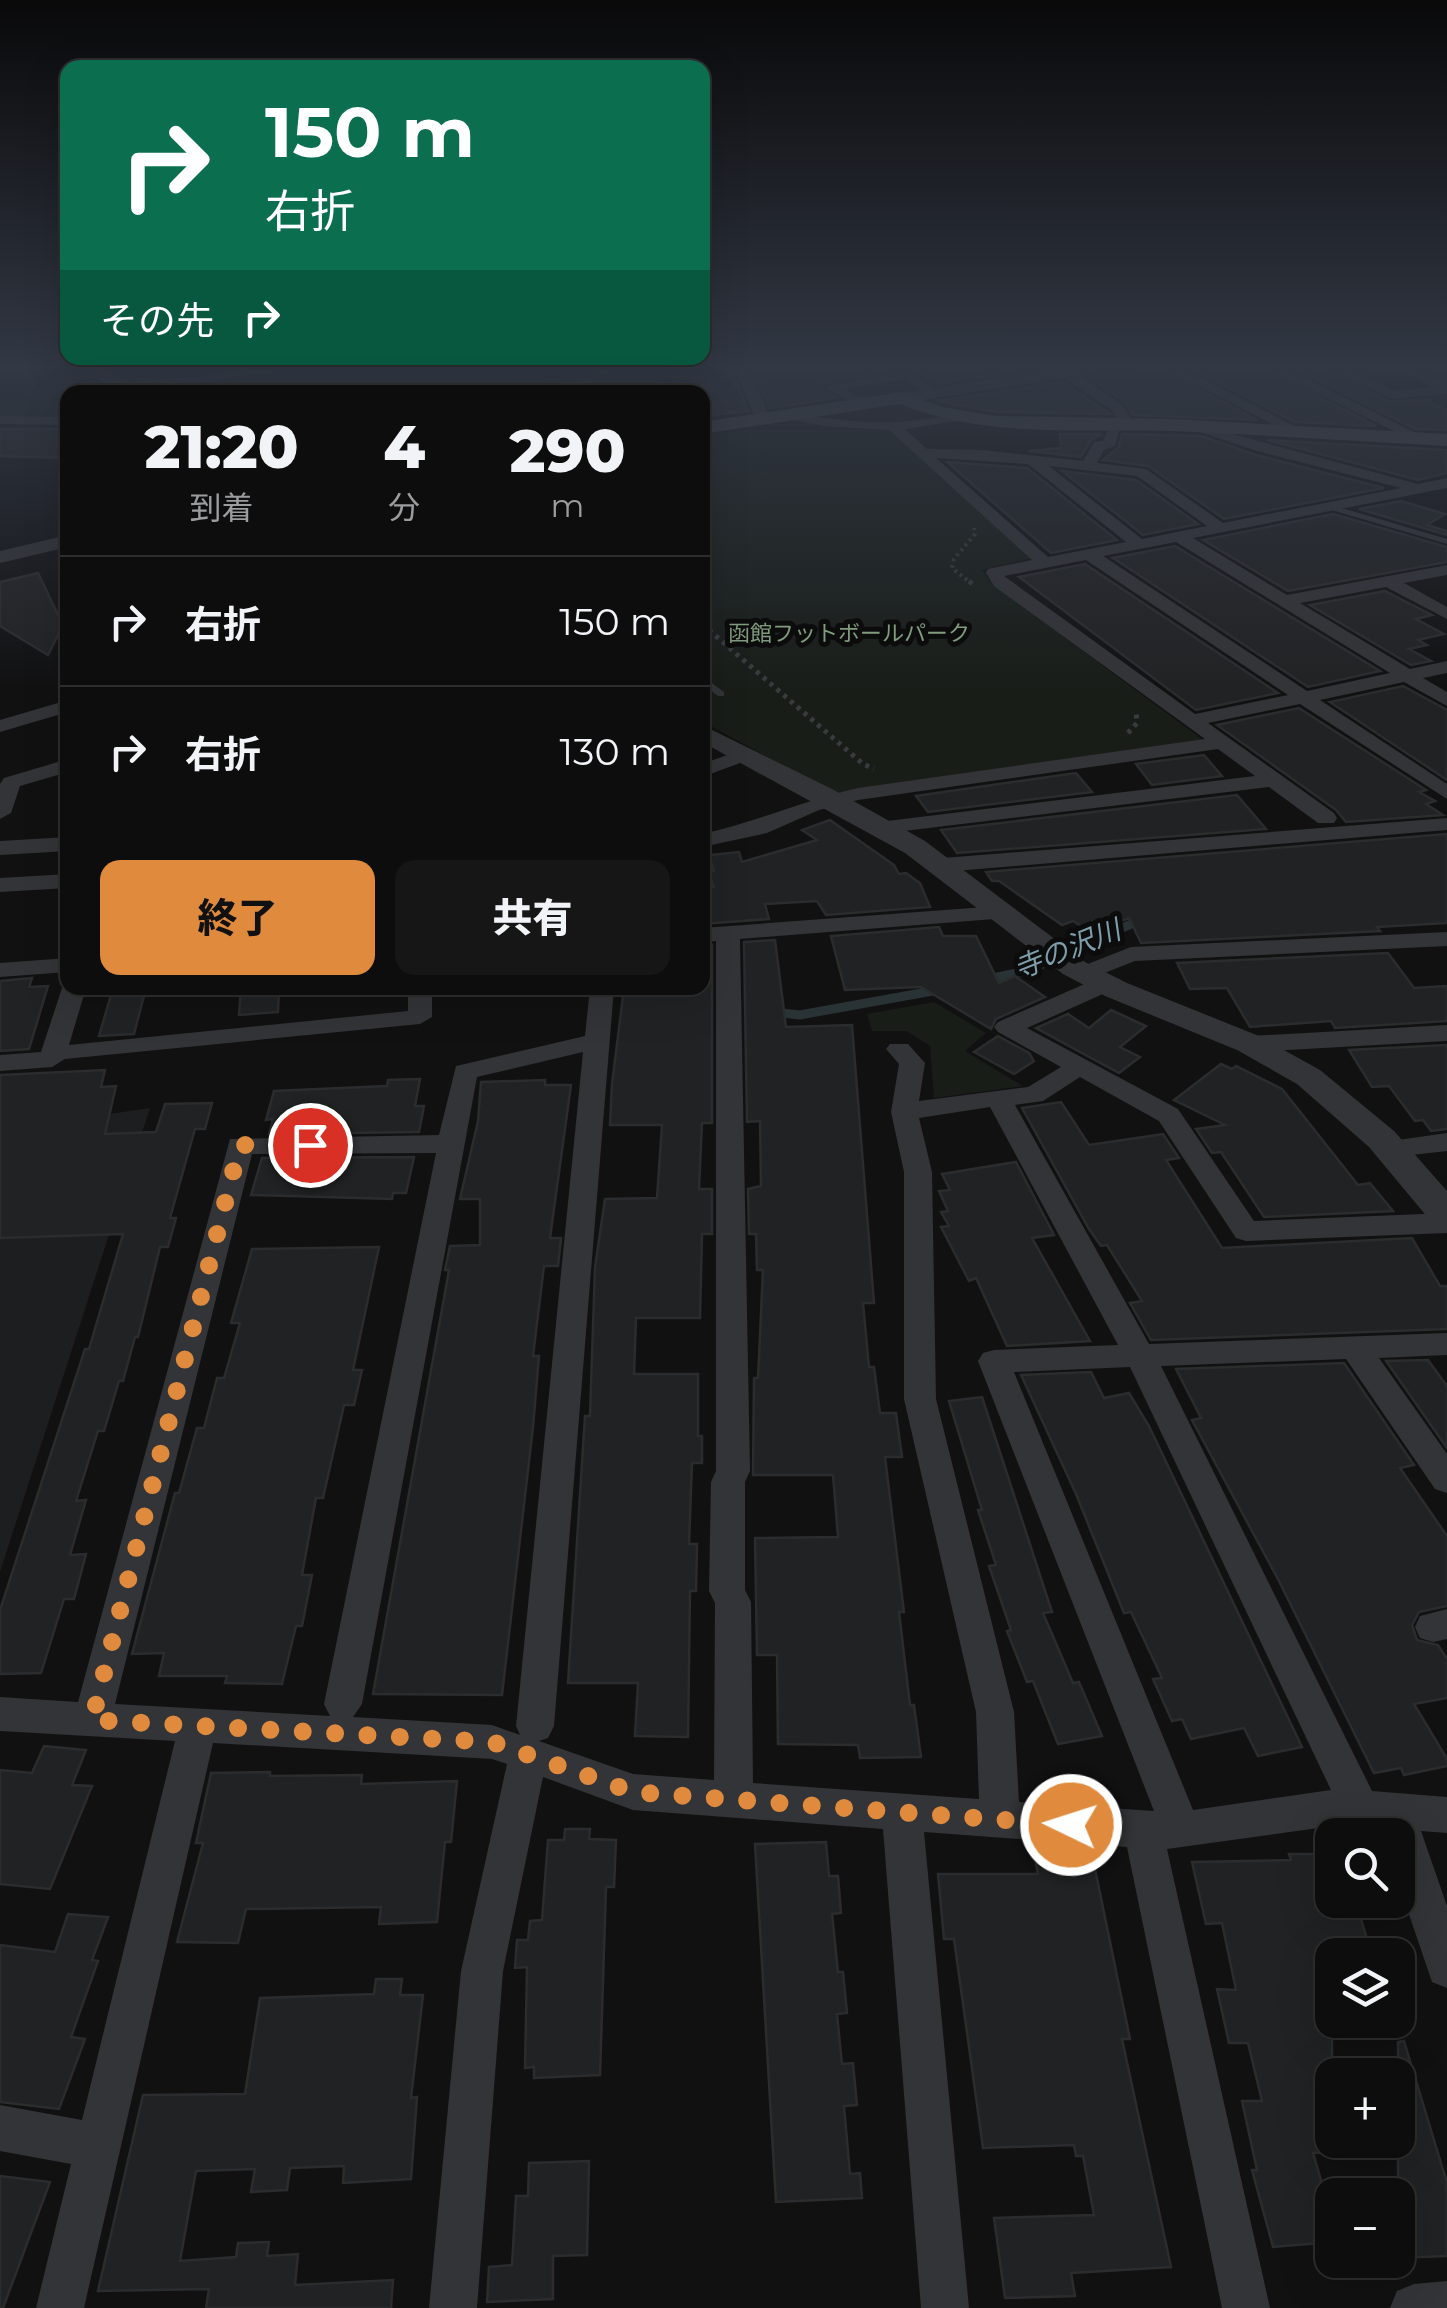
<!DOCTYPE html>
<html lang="ja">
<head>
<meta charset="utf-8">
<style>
  body { margin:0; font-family:Montserrat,"Noto Sans JP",sans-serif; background:#161617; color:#f1f3f6; height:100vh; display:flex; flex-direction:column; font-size:38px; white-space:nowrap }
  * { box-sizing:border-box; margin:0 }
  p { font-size:32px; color:#9a9c9e }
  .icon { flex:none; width:55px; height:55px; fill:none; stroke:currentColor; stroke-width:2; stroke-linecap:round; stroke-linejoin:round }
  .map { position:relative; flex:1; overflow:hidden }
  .sheet { position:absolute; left:60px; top:385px; width:650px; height:610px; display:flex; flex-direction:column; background:#0d0d0e; border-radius:20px; box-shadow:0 10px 40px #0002,0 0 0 2px #2d2d2e }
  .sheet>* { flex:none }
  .banner { position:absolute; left:60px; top:60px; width:650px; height:305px; border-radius:20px; box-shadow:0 10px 40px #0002,0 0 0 2px #2d2d2e; background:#0b6e4f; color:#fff; overflow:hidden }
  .buttons { position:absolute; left:1315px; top:1818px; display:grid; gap:20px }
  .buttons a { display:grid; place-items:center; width:100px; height:100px; border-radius:20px; background:#0d0d0e; box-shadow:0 10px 40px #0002,0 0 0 2px #2d2d2e; font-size:50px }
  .pin { position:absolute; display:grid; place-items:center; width:85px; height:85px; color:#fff; margin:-42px; border:5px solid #fff; border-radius:50%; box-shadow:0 2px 10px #0007 }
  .me { position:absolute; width:110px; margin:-55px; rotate:274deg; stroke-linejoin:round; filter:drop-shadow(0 0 8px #0008) }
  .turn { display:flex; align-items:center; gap:35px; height:210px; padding:0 40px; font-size:45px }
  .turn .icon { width:130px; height:130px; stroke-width:2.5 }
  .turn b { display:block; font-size:70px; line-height:85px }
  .then { display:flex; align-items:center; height:95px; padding:0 40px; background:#0003; gap:20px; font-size:38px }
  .eta { display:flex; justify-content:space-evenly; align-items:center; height:170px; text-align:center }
  .eta b { font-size:60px; font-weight:800; line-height:70px }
  .button { display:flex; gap:20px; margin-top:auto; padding:20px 40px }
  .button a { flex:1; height:115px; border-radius:20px; background:#df8a3d; color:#111; font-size:40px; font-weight:800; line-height:115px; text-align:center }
  .button a+a { background:#161617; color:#f1f3f6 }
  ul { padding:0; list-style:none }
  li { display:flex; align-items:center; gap:30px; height:130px; padding:0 40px; border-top:2px solid #2d2d2e }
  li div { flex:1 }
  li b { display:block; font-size:38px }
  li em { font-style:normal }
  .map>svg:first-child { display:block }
  .built { fill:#1d1e1f }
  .green { fill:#181d18 }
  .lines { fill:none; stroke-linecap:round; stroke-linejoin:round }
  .stream { stroke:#293235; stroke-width:9 }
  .building { fill:#212223; stroke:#2b2c2e; stroke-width:2.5 }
  .path-far1 { stroke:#393b3e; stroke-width:4; stroke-dasharray:2.5 4; stroke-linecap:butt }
  .path { stroke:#393b3e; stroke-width:5; stroke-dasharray:4 5; stroke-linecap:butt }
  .service { fill:#333437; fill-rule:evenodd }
  .minor { fill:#333437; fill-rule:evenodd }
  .tertiary { fill:#333437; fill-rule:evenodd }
  .secondary { fill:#414347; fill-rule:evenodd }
  .route { stroke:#df8a3d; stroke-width:18; stroke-dasharray:0 32.4 }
  .labels { text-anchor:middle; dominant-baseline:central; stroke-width:10; stroke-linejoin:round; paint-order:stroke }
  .far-park-label { font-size:22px; fill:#809b7d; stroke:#0c0c0d }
  .water-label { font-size:28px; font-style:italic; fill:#7e9eaa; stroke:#0c0c0d }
</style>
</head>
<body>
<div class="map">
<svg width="1447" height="2308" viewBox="0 0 1447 2308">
  <rect width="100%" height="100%" fill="#111112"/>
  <!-- built -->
  <polygon class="built" points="150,1108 0,1572 0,1130"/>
  <!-- green -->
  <g class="green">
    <polygon points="0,369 37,369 86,392 68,392 67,416 0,416"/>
    <polygon points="742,430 888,430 1032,558 982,570 991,583 1206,742 838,795 703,722 703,435"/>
    <polygon points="934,1002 986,1033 965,1051 1023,1086 934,1098 930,1046 906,1031 872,1031 867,1014"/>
  </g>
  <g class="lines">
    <!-- stream -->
    <g class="stream">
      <polyline points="984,980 1030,970 1140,920"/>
      <polyline points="773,1012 800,1015 938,990"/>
    </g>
  </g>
  <!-- building -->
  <g class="building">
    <polygon points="702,369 725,369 737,382 748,411 702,416"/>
    <polygon points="744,369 895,369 821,385 822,390 836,398 769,408 761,386"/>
    <polygon points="911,369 1029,369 936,384"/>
    <polygon points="1141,369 1162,369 1257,420 1133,415 1125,402 1089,378"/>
    <polygon points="1192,369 1266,369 1376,426 1295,422"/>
    <polygon points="1296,369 1329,369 1390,402 1431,399 1427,401 1447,410 1447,430 1415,429"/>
    <polygon points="1063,382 1110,414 996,412 937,401"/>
    <polygon points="0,429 68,429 68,458 0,456"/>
    <polygon points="1060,434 1102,434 1091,440 1081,457 1029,451 1061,448"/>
    <polygon points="1122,434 1201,436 1256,455 1384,488 1224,519 1148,466 1103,460 1119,447"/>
    <polygon points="1267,440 1447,450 1447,473 1418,480"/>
    <polygon points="947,462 1027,468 1117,540 1051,553"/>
    <polygon points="1062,471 1136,480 1198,524 1143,535"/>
    <polygon points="1401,501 1445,514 1427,525 1447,531 1447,535 1359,509"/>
    <polygon points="1333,514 1447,547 1447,562 1288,591 1203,540"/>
    <polygon points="1175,546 1380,671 1308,687 1113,558"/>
    <polygon points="1085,564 1278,693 1196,710 1019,577"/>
    <polygon points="38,573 63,625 48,655 0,626 0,582"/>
    <polygon points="1385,591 1432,615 1416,619 1444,634 1418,640 1427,645 1409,649 1431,661 1411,665 1310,605"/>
    <polygon points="1403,686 1447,710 1447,780 1330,702"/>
    <polygon points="1299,708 1426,790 1419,792 1435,801 1426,804 1443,815 1346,822 1336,810 1217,725"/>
    <polygon points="1204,755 1222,776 1152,785 1136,764"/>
    <polygon points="1076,773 1092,792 928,812 916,796"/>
    <polygon points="1237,795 1266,829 957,853 941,830"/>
    <polygon points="830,820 894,865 899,874 906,873 920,883 930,907 826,915 817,901 765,904 769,919 702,924 702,888 714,887 708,871 714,871 709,855 739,852 742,862 817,840 802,830"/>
    <polygon points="1447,834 1447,923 1377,927 1380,931 1141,943 1129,918 1092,933 1073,921 1062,925 999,881 992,881 986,872"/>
    <polygon points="939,927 943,936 976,936 999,983 1015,976 1045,997 996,1019 991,1029 921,987 845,990 831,936"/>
    <polygon points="775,940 786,1027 852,1025 874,1303 863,1303 869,1367 874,1367 880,1413 896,1413 902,1457 885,1457 904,1612 899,1612 910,1705 914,1705 921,1757 860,1758 858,1745 778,1744 777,1655 757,1655 755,1538 838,1537 833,1475 753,1475 754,1378 758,1378 763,1270 757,1270 756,1234 749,1234 748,1189 761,1186 760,1121 747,1122 744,942"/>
    <polygon points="712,945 712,1123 702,1123 699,1189 712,1189 712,1234 702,1234 700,1318 636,1318 634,1374 698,1374 698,1436 702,1436 702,1463 692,1463 689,1544 697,1544 696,1591 690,1591 688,1737 635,1736 638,1683 568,1683 585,1416 590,1416 595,1267 605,1199 657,1198 662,1125 610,1125 612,1084 624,988 702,988 702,946"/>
    <polygon points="1388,953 1414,988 1447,986 1447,1021 1335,1028 1331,1021 1250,1027 1227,988 1190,989 1177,963"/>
    <polygon points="32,978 29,987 48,986 29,1049 0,1051 0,981"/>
    <polygon points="113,988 146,988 134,1034 99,1036"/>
    <polygon points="241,988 279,988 278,1012 239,1015"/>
    <polygon points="1111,1010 1146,1026 1120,1047 1140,1057 1119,1073 1036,1028 1068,1014 1089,1028"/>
    <polygon points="998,1036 1029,1053 1034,1061 1014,1074 974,1052"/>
    <polygon points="1447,1045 1447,1129 1431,1131 1423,1120 1415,1121 1389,1086 1372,1087 1349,1050"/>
    <polygon points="1221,1064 1232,1069 1236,1066 1282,1089 1358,1185 1370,1183 1393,1211 1264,1217 1221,1152 1212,1153 1196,1129 1225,1125 1174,1100"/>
    <polygon points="105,1070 101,1087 116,1086 105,1134 156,1132 165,1104 212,1103 205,1129 195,1129 170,1218 176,1218 168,1247 160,1247 138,1337 135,1337 123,1381 119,1381 104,1431 98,1431 76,1501 86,1500 70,1555 86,1554 74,1599 64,1599 41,1673 0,1674 0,1610 85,1349 89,1349 123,1234 0,1238 0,1075"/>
    <polygon points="420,1079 415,1106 424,1106 419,1132 269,1134 273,1119 266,1120 274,1091 387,1086 388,1080"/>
    <polygon points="545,1080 545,1085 571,1085 550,1238 561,1238 558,1266 544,1266 533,1356 539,1356 533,1427 502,1695 373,1694 449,1270 445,1270 450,1246 480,1245 480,1199 460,1199 478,1121 481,1082"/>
    <polygon points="1061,1102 1089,1145 1163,1134 1179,1158 1166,1160 1222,1248 1412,1238 1440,1286 1447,1286 1447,1329 1151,1340 1130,1303 1142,1301 1107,1245 1101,1246 1089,1229 1022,1108"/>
    <polygon points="414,1157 406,1193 393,1193 392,1199 251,1195 262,1158"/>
    <polygon points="1016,1162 1054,1235 1032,1238 1090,1341 1007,1346 976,1278 969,1281 941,1227 949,1226 941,1212 948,1211 939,1191 950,1190 942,1174"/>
    <polygon points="379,1247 353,1370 362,1370 354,1405 344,1405 323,1498 316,1498 302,1575 312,1575 302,1626 296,1626 282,1684 225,1683 227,1676 159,1676 164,1653 132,1654 175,1493 179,1493 197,1428 204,1428 217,1378 224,1378 240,1323 231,1323 252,1249"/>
    <polygon points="1428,1360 1447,1386 1447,1448 1386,1361"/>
    <polygon points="1344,1363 1414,1465 1400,1468 1447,1536 1447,1606 1419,1612 1412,1625 1417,1640 1438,1645 1447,1659 1447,1698 1414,1704 1447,1759 1447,1766 1404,1775 1401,1768 1374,1773 1279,1581 1192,1420 1201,1418 1176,1369"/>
    <polygon points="1091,1372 1104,1398 1129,1393 1149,1426 1302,1747 1258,1756 1244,1728 1191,1739 1182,1719 1172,1721 1153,1679 1162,1678 1131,1612 1124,1613 1076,1494 1021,1375"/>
    <polygon points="982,1397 1052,1612 1043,1613 1073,1683 1079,1682 1102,1736 1058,1744 1033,1681 1027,1682 1007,1631 1011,1630 989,1566 996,1565 978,1510 982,1510 949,1401"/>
    <polygon points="44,1746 86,1750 72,1785 92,1786 50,1889 0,1884 0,1770 32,1773"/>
    <polygon points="270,1772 270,1776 362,1775 361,1784 457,1781 451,1842 445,1842 437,1922 379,1924 381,1907 246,1909 238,1943 177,1942 203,1843 196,1843 211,1773"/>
    <polygon points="565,1829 590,1829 589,1839 616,1840 614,1887 606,1887 600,2075 534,2078 534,2067 525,2068 527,1967 515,1968 517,1940 528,1940 530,1921 542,1920 548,1840 564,1840"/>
    <polygon points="826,1842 829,1876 838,1876 841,1913 832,1914 838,1972 843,1972 847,2013 837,2014 842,2064 853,2063 857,2105 844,2106 850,2174 860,2173 862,2198 776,2202 755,1844"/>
    <polygon points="1289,1854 1332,1854 1332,1900 1355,1900 1372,1955 1332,1955 1332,2140 1336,2140 1339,2152 1313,2153 1332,2217 1332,2242 1273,2247 1252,2170 1257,2170 1242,2101 1262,2101 1248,2043 1229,2043 1217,1989 1236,1990 1222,1923 1206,1924 1192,1862 1291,1860"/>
    <polygon points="1036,1864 1094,1864 1130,2039 1122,2039 1171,2267 1071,2273 1075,2296 1005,2298 994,2218 1094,2215 1083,2156 1076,2156 1074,2145 983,2148 954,1939 944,1939 938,1874 1038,1874"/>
    <polygon points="68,1914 108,1917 92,1960 98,1961 71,2037 85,2039 59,2109 0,2102 0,1945 55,1952"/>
    <polygon points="376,1979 402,1979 400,1995 423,1995 411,2098 417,2097 411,2179 343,2183 344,2166 290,2168 287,2190 251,2192 255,2169 196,2171 180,2261 236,2257 238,2243 269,2242 267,2256 298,2254 295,2285 393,2280 391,2308 206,2308 209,2289 98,2291 143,2095 245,2094 260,1998 374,1994"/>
    <polygon points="1404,2041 1447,2183 1447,2256 1398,2258 1398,2042"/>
    <polygon points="589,2161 587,2255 553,2256 553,2299 487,2302 489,2267 512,2265 516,2196 528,2196 529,2163"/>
    <polygon points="0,2176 50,2182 3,2308 0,2308"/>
  </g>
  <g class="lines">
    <!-- path-far1 -->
    <polyline class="path-far1" points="972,584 952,568 954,559 975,534 974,528"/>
    <!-- path -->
    <g class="path">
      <polyline points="969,581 975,586"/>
      <polyline points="702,624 863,764 874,769"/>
      <polyline points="1128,733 1137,723 1136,710"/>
    </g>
    <!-- service -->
    <g class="service">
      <polygon points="1328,504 1447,539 1447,544 1325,508 1324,506"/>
      <polygon points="702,676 724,692 724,696 718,696 702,684"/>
    </g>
    <!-- minor -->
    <g class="minor">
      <polygon points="253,369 298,369 126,391 119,387 126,383"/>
      <polygon points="625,369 603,374 596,370 597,369"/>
      <path d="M729 369C754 369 768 401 767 423H757L740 380Z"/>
      <polygon points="1166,369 1183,369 1306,432 1294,435"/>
      <polygon points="1270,369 1287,369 1426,438 1414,441"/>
      <polygon points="1333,369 1350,369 1394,391 1431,387 1398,369 1415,369 1447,384 1447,393 1392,399"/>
      <polygon points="1061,370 1071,370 1123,405 1134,425 1132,428 1122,428 1112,410 1061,376"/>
      <polygon points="906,371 944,393 932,396 904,379 844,389 866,401 868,404 861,408 824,387"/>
      <polygon points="591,381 595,392 583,392 581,388 490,392 472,389 479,385"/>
      <path d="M788 411C842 424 905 427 958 413L963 414V420L905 429 927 449 982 450 1083 461 1094 442 1103 441 1110 426H1120L1115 446 1104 450 1097 463 1146 469 1223 523 1401 488 1257 451 1195 430V424L1418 484 1447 478V488L1193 538 1287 595 1447 565V575L1404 583 1447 607V619L1386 587 1300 603 1410 669 1447 661V673L1423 678 1447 692V706L1404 682 1320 700 1447 784V799L1300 704 1208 723 1334 813 1337 818 1334 823H1318L1269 787 879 834 868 828 879 822 1255 776 1218 749 858 800 819 810 767 833 702 847V834C756 822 805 800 858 788L1205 739 994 586 986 573 988 569 1032 560 889 430 823 426 783 418 781 415ZM936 458 1028 464 1126 542 1048 557ZM1049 466 1137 476 1207 526 1142 539ZM1176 542 1390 673 1307 691 1103 556ZM1086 560 1288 695 1195 714 1004 576Z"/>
      <polygon points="0,416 68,417 68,425 0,424"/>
      <polygon points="68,700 68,712 0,732 0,720"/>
      <polygon points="744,749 751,751 751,759 702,777 702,764"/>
      <polygon points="68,759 68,772 20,786 11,813 0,819 0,784 4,778"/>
      <polygon points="1447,818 1447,830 943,872 932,865 943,858"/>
      <polygon points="68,837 68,851 0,855 0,841"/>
      <polygon points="68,874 68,888 0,892 0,878"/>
      <path d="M999 906 1007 908 1011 913 1007 918 740 939 750 1471 745 1482V1590L751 1602 753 1783 979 1799 976 1712 904 1399V1172L891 1112 899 1064 886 1049 890 1044H908L925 1063 919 1101 1028 1087 1061 1067 998 1032 994 1027 998 1022 1096 979H1114L1117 984 1114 989 1027 1028 1178 1109 1254 1221 1447 1213V1233L1246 1241 1236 1238 1159 1121 1080 1077 1043 1101 1015 1105 1149 1344 1447 1333V1355L1379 1358 1447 1454V1493L1435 1489 1346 1359 1161 1366 1372 1791 1447 1797V1833L1421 1831 1447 1906V1988L1432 1982 1398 1882V1835H1382L1380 1828 1340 1825 1167 1849 1270 2308H1222L1127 1847 924 1832 969 2308H921L883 1829 633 1810 543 1777 503 1971 477 2308H429L461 1971 507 1764 492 1759 213 1743 84 2308H36L71 2164 0 2151V2105L82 2120 175 1741 0 1731V1697L78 1702 230 1139 439 1135 456 1066 585 1036 590 988H614L554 1726 548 1738 539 1741 633 1774 714 1780 715 1603 709 1591 711 1482 716 1471V941L702 942V928ZM583 1052 516 1726 520 1735 492 1725 353 1717 362 1704 477 1077ZM990 1107 1118 1345 994 1350 983 1353 978 1361 1154 1811 1019 1802 1014 1712 936 1399 932 1172 919 1118ZM436 1153 324 1704 330 1716 115 1704 252 1154ZM1130 1367 1331 1790 1193 1810 1014 1372Z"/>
      <polygon points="1447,932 1447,946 1135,961 1084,981 1072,974 1075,969 1131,947"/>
      <polygon points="68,958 68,972 0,977 0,963"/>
      <polygon points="68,982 68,988 86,988 69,1045 408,1011 408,988 432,988 432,1017 420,1024 65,1059 52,1067 0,1071 0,1055 41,1052 62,988"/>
      <polygon points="1447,1025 1447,1041 1250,1052 1237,1044 1250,1036"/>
      <polygon points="1447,1133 1447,1151 1394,1157 1384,1154 1380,1148 1384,1142"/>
      <polygon points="1447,1609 1447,1639 1433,1642 1420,1638 1415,1627 1420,1616"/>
      <polygon points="1447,2281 1447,2308 1390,2308 1397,2291 1414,2284"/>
    </g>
    <!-- tertiary -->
    <g class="tertiary">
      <polygon points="1055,369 1097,369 1089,374 902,403 893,398 902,393"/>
      <polygon points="68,535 68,547 0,563 0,551"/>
      <polygon points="702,725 834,790 925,841 1085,962 1127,983 1259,1036 1320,1070 1394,1131 1447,1191 1447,1228 1434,1225 1369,1147 1297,1084 1237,1050 1105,996 1063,974 905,853 702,742"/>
    </g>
    <!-- secondary -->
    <g class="secondary">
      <polygon points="79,369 104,369 148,392 123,392"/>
      <path d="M902 392 942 407 996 416 1171 419 1447 434V446C1355 441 1264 435 1172 431 1081 428 986 439 900 404L702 434V422Z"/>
    </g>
  </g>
  <!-- sky -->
  <linearGradient id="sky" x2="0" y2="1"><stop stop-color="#09090a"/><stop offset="0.53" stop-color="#323844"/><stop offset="1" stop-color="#323844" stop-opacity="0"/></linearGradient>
  <rect width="1447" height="692" fill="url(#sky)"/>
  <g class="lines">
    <!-- route -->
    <polyline class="route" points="310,1145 240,1145 92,1720 492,1742 633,1792 1071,1825"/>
  </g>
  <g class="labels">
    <!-- far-park labels -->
    <g class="far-park-label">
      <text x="849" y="633">函館フットボールパーク</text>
    </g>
    <!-- water labels -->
    <g class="water-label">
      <text transform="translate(1067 949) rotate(-22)">寺の沢川</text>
    </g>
  </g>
</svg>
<div class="buttons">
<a><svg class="icon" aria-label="search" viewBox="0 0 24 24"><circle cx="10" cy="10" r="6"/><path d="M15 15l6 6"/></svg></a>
<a><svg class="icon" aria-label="layers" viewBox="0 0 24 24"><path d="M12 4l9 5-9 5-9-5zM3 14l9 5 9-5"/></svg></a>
<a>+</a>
<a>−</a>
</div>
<div class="pin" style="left:310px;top:1145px;background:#d93025"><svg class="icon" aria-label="arrive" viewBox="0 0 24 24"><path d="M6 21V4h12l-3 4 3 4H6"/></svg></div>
<svg class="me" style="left:1071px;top:1825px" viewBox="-20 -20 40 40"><circle r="17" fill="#df8a3d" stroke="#fff" stroke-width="3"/><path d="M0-11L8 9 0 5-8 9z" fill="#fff"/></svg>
<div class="banner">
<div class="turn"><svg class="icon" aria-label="right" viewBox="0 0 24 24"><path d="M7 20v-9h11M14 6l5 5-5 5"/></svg><div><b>150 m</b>右折</div></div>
<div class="then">その先<svg class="icon" aria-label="right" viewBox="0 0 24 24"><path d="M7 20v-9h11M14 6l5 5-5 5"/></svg></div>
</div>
<section class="sheet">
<div class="eta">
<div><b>21:20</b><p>到着</p></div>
<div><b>4</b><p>分</p></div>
<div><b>290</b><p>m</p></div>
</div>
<ul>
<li><svg class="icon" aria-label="right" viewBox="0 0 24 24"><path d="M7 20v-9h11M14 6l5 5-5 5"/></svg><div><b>右折</b></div><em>150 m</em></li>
<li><svg class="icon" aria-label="right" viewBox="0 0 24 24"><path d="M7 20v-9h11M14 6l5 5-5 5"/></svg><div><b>右折</b></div><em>130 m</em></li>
</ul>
<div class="button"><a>終了</a><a>共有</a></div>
</section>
</div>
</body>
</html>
